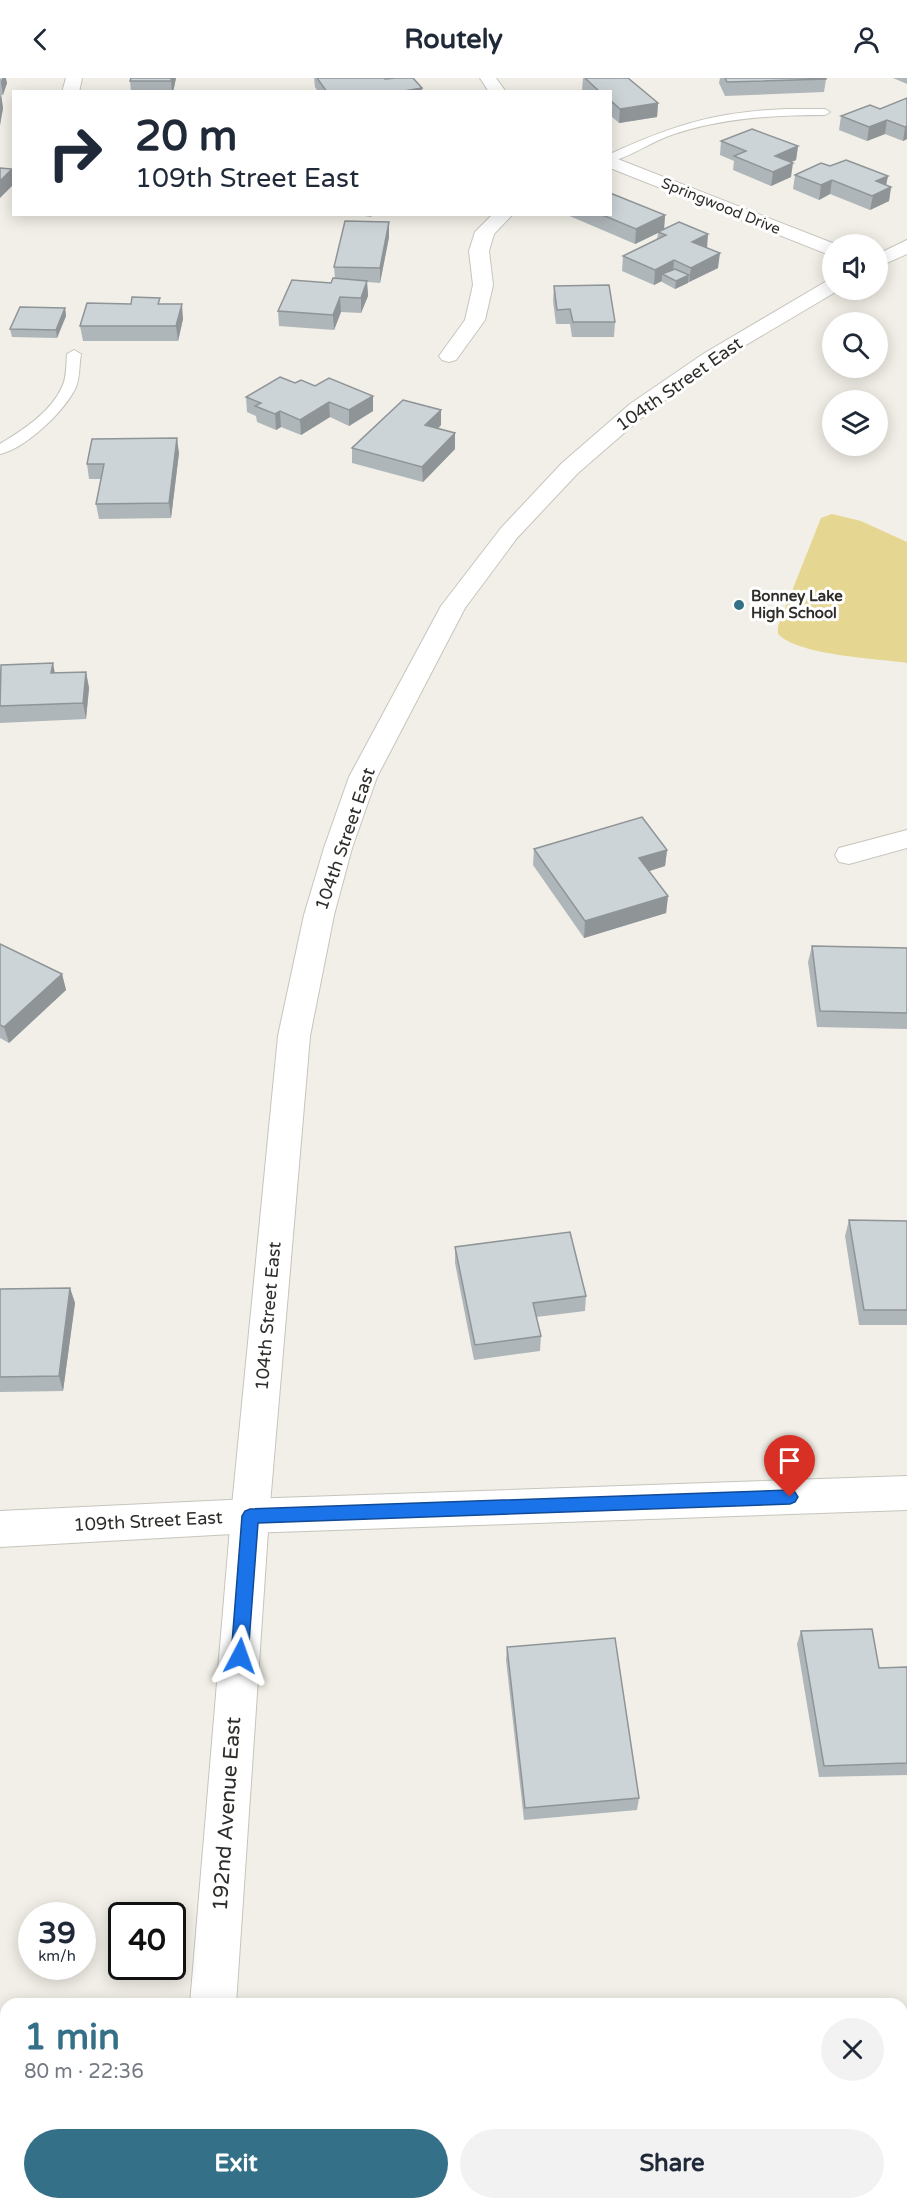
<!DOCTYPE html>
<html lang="en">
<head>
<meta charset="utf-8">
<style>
  body { margin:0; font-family:"Varela Round",sans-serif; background:#f2f2f3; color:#1f2937; height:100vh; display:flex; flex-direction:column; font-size:22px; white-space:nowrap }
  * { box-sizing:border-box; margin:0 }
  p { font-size:20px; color:#747a83 }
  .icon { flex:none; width:33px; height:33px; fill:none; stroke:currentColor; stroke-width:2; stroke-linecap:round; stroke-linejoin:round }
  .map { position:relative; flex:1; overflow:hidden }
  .sheet { position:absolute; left:0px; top:1920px; width:908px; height:212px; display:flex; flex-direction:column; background:#fff; border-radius:18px 18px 0 0; box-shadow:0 3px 15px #0003 }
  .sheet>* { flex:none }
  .guide { position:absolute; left:12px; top:12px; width:600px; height:126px; border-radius:0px; box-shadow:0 3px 15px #0003; background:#fff; color:#1f2937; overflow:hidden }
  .tools { position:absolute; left:822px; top:156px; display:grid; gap:12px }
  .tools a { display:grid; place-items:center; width:66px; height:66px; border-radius:50%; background:#fff; box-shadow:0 3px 15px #0003; font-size:30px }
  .speed { position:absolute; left:18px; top:1824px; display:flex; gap:12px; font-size:30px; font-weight:700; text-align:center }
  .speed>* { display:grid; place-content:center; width:78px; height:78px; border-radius:50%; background:#fff; box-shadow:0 3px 15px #0003; line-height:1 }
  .speed small { font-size:15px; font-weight:400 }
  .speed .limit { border:3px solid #111; border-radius:9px; background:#fff; color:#111 }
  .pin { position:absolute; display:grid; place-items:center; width:51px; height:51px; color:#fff; margin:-62px -26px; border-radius:50% 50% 50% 0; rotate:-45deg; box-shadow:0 0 6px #0007 }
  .pin .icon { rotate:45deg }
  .me { position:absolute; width:66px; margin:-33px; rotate:4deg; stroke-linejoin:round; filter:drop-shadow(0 0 4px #0008) }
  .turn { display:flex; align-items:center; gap:21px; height:126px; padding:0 24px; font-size:27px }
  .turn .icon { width:78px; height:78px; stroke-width:2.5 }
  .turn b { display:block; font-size:42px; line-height:51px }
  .round { display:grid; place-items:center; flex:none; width:63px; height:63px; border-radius:32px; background:#f2f2f3 }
  .overview { display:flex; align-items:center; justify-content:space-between; height:102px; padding:0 24px }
  h1 { font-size:36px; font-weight:700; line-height:45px; color:#347087 }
  .primary-button { display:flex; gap:12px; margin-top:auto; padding:12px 24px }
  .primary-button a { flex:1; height:69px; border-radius:36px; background:#347087; color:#fff; font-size:24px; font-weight:700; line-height:69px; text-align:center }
  .primary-button a+a { background:#f2f2f3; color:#1f2937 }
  header { display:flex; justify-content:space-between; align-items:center; height:78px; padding:0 24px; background:#fff; font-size:27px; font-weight:700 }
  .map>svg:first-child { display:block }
  .green { fill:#e5d792 }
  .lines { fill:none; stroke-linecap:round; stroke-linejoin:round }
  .service-casing { stroke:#c6c5bd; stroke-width:2 }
  .minor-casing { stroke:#c6c5bd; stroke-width:2 }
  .tertiary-casing { stroke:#c6c5bd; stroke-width:2 }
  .service { fill:#fff; fill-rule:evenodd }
  .minor { fill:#fff; fill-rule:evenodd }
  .tertiary { fill:#fff; fill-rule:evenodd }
  .wall { fill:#afb6ba }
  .shaded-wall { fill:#8f9497 }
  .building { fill:#ccd4d8; stroke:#8f9497; stroke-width:1.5 }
  .route { fill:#1a73e8; stroke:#114b97; stroke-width:1.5 }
  .poi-dot { fill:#347087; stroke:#fff; stroke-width:2 }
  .labels { text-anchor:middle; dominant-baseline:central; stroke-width:6; stroke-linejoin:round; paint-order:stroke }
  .far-street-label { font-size:15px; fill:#2e2d2a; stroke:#fff }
  .far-poi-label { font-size:15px; font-weight:bold; fill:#2e2d2a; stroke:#fff; text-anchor:start }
  .street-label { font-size:18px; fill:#2e2d2a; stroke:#fff }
  .near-street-label { font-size:21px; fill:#2e2d2a; stroke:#fff }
</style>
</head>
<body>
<header><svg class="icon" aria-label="back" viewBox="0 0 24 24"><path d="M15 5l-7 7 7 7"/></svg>Routely<svg class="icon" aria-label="person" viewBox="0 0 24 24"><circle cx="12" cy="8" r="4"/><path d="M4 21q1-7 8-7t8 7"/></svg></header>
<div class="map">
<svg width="907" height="2131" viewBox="0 0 907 2131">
  <rect width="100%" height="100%" fill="#f1efe7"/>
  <!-- green -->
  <path class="green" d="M832 436 861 443 907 464V585C875 580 800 578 778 556V548L821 440Z"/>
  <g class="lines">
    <defs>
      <g id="service">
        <path d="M786 31H825L830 34 825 37C774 37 723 40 674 56 652 63 633 78 610 84V76C674 47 715 34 786 31Z"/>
        <path d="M74 272 81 276C79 287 80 299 76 309 65 333 26 370 0 376V366C23 352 51 334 62 309 67 299 66 287 67 276Z"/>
      </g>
      <g id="minor">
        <polygon points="66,0 82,0 79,14 62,14"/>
        <polygon points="480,0 496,0 506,14 489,14"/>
        <polygon points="610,78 835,166 832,166 832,178 610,90"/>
        <polygon points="493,136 513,136 494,156 489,173 493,207 485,242 456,282 449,284 442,282 439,278 465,242 473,207 469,173 475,154"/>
        <polygon points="907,752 907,770 849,786 839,784 835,777 839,770"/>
        <polygon points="907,1398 907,1432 250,1455 0,1469 0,1433 250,1421"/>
      </g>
      <g id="tertiary">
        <polygon points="907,162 907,176 878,189 878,176"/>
        <polygon points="832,202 832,212 839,212 717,284 646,336 578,395 517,460 465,530 377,699 352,770 334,837 310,958 269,1438 236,1926 190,1926 231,1438 278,958 304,837 324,770 349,699 441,528 501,450 562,385 630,326 703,276 825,204"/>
        <polygon points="172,2126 221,2126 222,2131 172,2131"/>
      </g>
    </defs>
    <!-- service casing -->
    <use href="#service" class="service-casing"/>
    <!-- minor casing -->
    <use href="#minor" class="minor-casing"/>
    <!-- tertiary casing -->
    <use href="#tertiary" class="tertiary-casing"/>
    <!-- service -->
    <use href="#service" class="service"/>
    <!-- minor -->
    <use href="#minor" class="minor"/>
    <!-- tertiary -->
    <use href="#tertiary" class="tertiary"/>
  </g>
  <!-- wall -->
  <g class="wall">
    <polygon points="0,0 7,5 3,17 1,17 3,30 0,47"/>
    <polygon points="176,0 173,14 131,14 130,3"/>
    <polygon points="314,0 384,0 385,1 422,14 318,14 315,9"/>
    <polygon points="583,0 628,0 658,25 657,39 619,45 610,37 610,14 584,14 582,12"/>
    <polygon points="720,0 826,0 826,1 824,14 725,18 719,5"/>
    <polygon points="893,0 907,0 907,6"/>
    <polygon points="907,20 907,61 903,63 885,56 867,63 839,52 841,38 880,31"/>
    <polygon points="721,63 798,68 796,82 791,84 791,99 771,108 733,92 734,83 720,77"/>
    <polygon points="830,88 888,98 886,107 891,109 889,123 870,132 830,116 819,122 793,111 795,97"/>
    <polygon points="352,136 373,136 371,139"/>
    <polygon points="565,136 665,137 664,151 707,170 718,190 675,211 662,204 662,203 654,207 622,193 623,178 657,162 658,155 635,166"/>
    <polygon points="389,144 389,159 380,205 367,204 368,218 361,235 341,234 334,252 279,248 278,233 331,205 335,201 334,189"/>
    <polygon points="554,208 615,244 614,259 572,259 570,246 556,246 553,223"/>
    <polygon points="160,226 183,241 178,263 83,263 80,248"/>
    <polygon points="65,230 66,238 57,260 12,259 10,251"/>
    <polygon points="295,305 373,318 373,333 349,348 330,339 301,357 281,349 276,352 257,344 256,338 247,334 246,319"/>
    <polygon points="441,332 441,347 438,351 455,355 455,371 423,404 352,385 352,370"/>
    <polygon points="179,375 171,440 99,441 96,426 101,401 89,401 87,386"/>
    <polygon points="0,591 55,595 86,594 89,610 86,641 0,645"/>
    <polygon points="534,771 667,772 665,788 649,793 668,818 666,835 584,860 533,787"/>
    <polygon points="0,866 62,896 66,912 9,965 0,960"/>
    <polygon points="812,868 907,870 907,951 817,949 808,884"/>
    <polygon points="849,1142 907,1143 907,1247 859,1247 845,1158"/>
    <polygon points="455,1169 586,1218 585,1233 536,1239 541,1258 540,1273 474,1282 455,1185"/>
    <polygon points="70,1210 75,1225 63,1313 0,1314 0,1211"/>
    <polygon points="801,1553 879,1590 907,1589 907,1697 819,1699 797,1566"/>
    <polygon points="507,1569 639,1720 637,1732 524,1742 506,1582"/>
    <polygon points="792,2126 880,2126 883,2131 795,2131"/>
  </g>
  <!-- shaded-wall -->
  <g class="shaded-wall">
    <polygon points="2,0 6,0 7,5 3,17 1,4"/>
    <polygon points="171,0 176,0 173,14 172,14"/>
    <polygon points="422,10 422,14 398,14"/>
    <polygon points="1,16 3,30 0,47 0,21"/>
    <polygon points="658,25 657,39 619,45 620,31"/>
    <polygon points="887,42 885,56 867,63 869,49"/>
    <polygon points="907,48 907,61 903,63 905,49"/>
    <polygon points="798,68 796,82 773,92 775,78"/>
    <polygon points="793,85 791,99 771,108 773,94"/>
    <polygon points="12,91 14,106 0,120 0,103"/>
    <polygon points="888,98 885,112 891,109 889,123 870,132 876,103"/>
    <polygon points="832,102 830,116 819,122 821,107"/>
    <polygon points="665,137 664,152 635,166 636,151"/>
    <polygon points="389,144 389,159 380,205 380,190"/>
    <polygon points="708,156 707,171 692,164"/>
    <polygon points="720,175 718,190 689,204 691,190"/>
    <polygon points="674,182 673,197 662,196 662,203 654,207 655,192"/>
    <polygon points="689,197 688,205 675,211 676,203"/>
    <polygon points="367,203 368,218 361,235 361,220"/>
    <polygon points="340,219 341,234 334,252 333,237"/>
    <polygon points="182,226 183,241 178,263 176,248"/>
    <polygon points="65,230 66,238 57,260 56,252"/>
    <polygon points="373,318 373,333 349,348 349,332"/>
    <polygon points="329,324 330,339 301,357 300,342"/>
    <polygon points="441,332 441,347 425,363 425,347"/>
    <polygon points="280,333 281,349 276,352 275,336"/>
    <polygon points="455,355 455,371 423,404 422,389"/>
    <polygon points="177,360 179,375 171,440 169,425"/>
    <polygon points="53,585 56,601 51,595"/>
    <polygon points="86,594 89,610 86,641 83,625"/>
    <polygon points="667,772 665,788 637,797 639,780"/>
    <polygon points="668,818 666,835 584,860 585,843"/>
    <polygon points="62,896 66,912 9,965 4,949"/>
    <polygon points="70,1210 75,1225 63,1313 59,1298"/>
  </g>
  <!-- building -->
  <g class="building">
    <polygon points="131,0 171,0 171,3 130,3"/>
    <polygon points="317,0 384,0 385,1 396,0 413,0 422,10 398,14 327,14"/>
    <polygon points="585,0 628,0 658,25 620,31 610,22 610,14 600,14"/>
    <polygon points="725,0 826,0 826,1 727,4"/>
    <polygon points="907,20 907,48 905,49 887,42 869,49 841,38 870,27 880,31"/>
    <polygon points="752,51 798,68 775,78 793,85 773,94 734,78 746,73 721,63"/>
    <polygon points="846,82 888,98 876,103 891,109 872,118 832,102 821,107 795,97 821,85 830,88"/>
    <polygon points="0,90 12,91 0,103"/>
    <polygon points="610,115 665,137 636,151 600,136 610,136"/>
    <polygon points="345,143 389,144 380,190 334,189"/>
    <polygon points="679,144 708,156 692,164 720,175 691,190 674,182 655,192 623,178 666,157 658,154"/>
    <polygon points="675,191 689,197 676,203 662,196"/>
    <polygon points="333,200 367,203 361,220 340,219 333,237 278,233 292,202 331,205"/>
    <polygon points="609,207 615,244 573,244 570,231 557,232 554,208"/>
    <polygon points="132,219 160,220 158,226 182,226 176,248 80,248 87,225 131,226"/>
    <polygon points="20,229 65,230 56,252 10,251"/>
    <polygon points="280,299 295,305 301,302 315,308 329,300 373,318 349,332 329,324 300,342 280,333 275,336 255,328 261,325 246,319"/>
    <polygon points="403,322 441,332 425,347 455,355 422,389 352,370"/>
    <polygon points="177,360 169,425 96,426 104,386 87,386 92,361"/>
    <polygon points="53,585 51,595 86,594 83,625 0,628 1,587"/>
    <polygon points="642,739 667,772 639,780 668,818 585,843 534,771"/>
    <polygon points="0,866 62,896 4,949 0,947"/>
    <polygon points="812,868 907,870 907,935 820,933"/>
    <polygon points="849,1142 907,1143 907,1232 864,1232"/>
    <polygon points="570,1154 586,1218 533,1225 541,1258 475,1267 455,1169"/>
    <polygon points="70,1210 59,1298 0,1299 0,1211"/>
    <polygon points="872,1551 879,1590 907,1589 907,1685 824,1688 801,1553"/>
    <polygon points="615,1560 639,1720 525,1730 507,1569"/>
    <polygon points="801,2126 880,2126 883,2130 805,2131"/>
  </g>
  <!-- route -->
  <polygon class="route" points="790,1412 795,1414 798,1419 795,1424 790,1426 258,1445 248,1578 246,1583 240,1586 234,1583 231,1578 242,1438 245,1433 250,1431"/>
  <!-- markers -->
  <circle class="poi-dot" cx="739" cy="527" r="6"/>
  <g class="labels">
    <!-- far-street labels -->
    <g class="far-street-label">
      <text transform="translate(721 128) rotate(22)">Springwood Drive</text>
    </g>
    <!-- far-poi labels -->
    <g class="far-poi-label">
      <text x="751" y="518">Bonney Lake<tspan x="751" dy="17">High School</tspan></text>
    </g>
    <!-- street labels -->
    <g class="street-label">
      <text transform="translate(679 306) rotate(-35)">104th Street East</text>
      <text transform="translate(345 761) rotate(-71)">104th Street East</text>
      <text transform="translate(268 1238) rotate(-85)">104th Street East</text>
      <text transform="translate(148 1443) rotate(-3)">109th Street East</text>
    </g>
    <!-- near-street labels -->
    <g class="near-street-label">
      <text transform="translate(227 1736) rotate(-86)">192nd Avenue East</text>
    </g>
  </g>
</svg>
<div class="tools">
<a><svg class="icon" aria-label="sound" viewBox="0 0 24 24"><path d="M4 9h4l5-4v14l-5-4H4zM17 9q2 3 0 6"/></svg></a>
<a><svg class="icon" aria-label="search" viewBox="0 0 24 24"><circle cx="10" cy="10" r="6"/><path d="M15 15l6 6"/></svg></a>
<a><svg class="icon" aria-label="layers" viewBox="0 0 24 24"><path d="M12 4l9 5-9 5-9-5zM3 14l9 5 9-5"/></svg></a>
</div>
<div class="speed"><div>39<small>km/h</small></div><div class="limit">40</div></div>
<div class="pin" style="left:790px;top:1419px;background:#d93025"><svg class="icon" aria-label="arrive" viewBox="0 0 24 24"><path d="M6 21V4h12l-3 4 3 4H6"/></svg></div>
<svg class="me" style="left:240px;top:1578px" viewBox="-20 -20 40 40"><path d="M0-17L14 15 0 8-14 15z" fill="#1a73e8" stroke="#fff" stroke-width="4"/></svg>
<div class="guide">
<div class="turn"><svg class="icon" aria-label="right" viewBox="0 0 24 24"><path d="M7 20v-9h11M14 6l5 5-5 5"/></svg><div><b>20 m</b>109th Street East</div></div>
</div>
<section class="sheet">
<div class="overview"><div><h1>1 min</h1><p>80 m · 22:36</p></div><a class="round"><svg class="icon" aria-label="close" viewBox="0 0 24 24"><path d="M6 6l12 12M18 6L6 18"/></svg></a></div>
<div class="primary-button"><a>Exit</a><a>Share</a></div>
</section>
</div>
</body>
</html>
